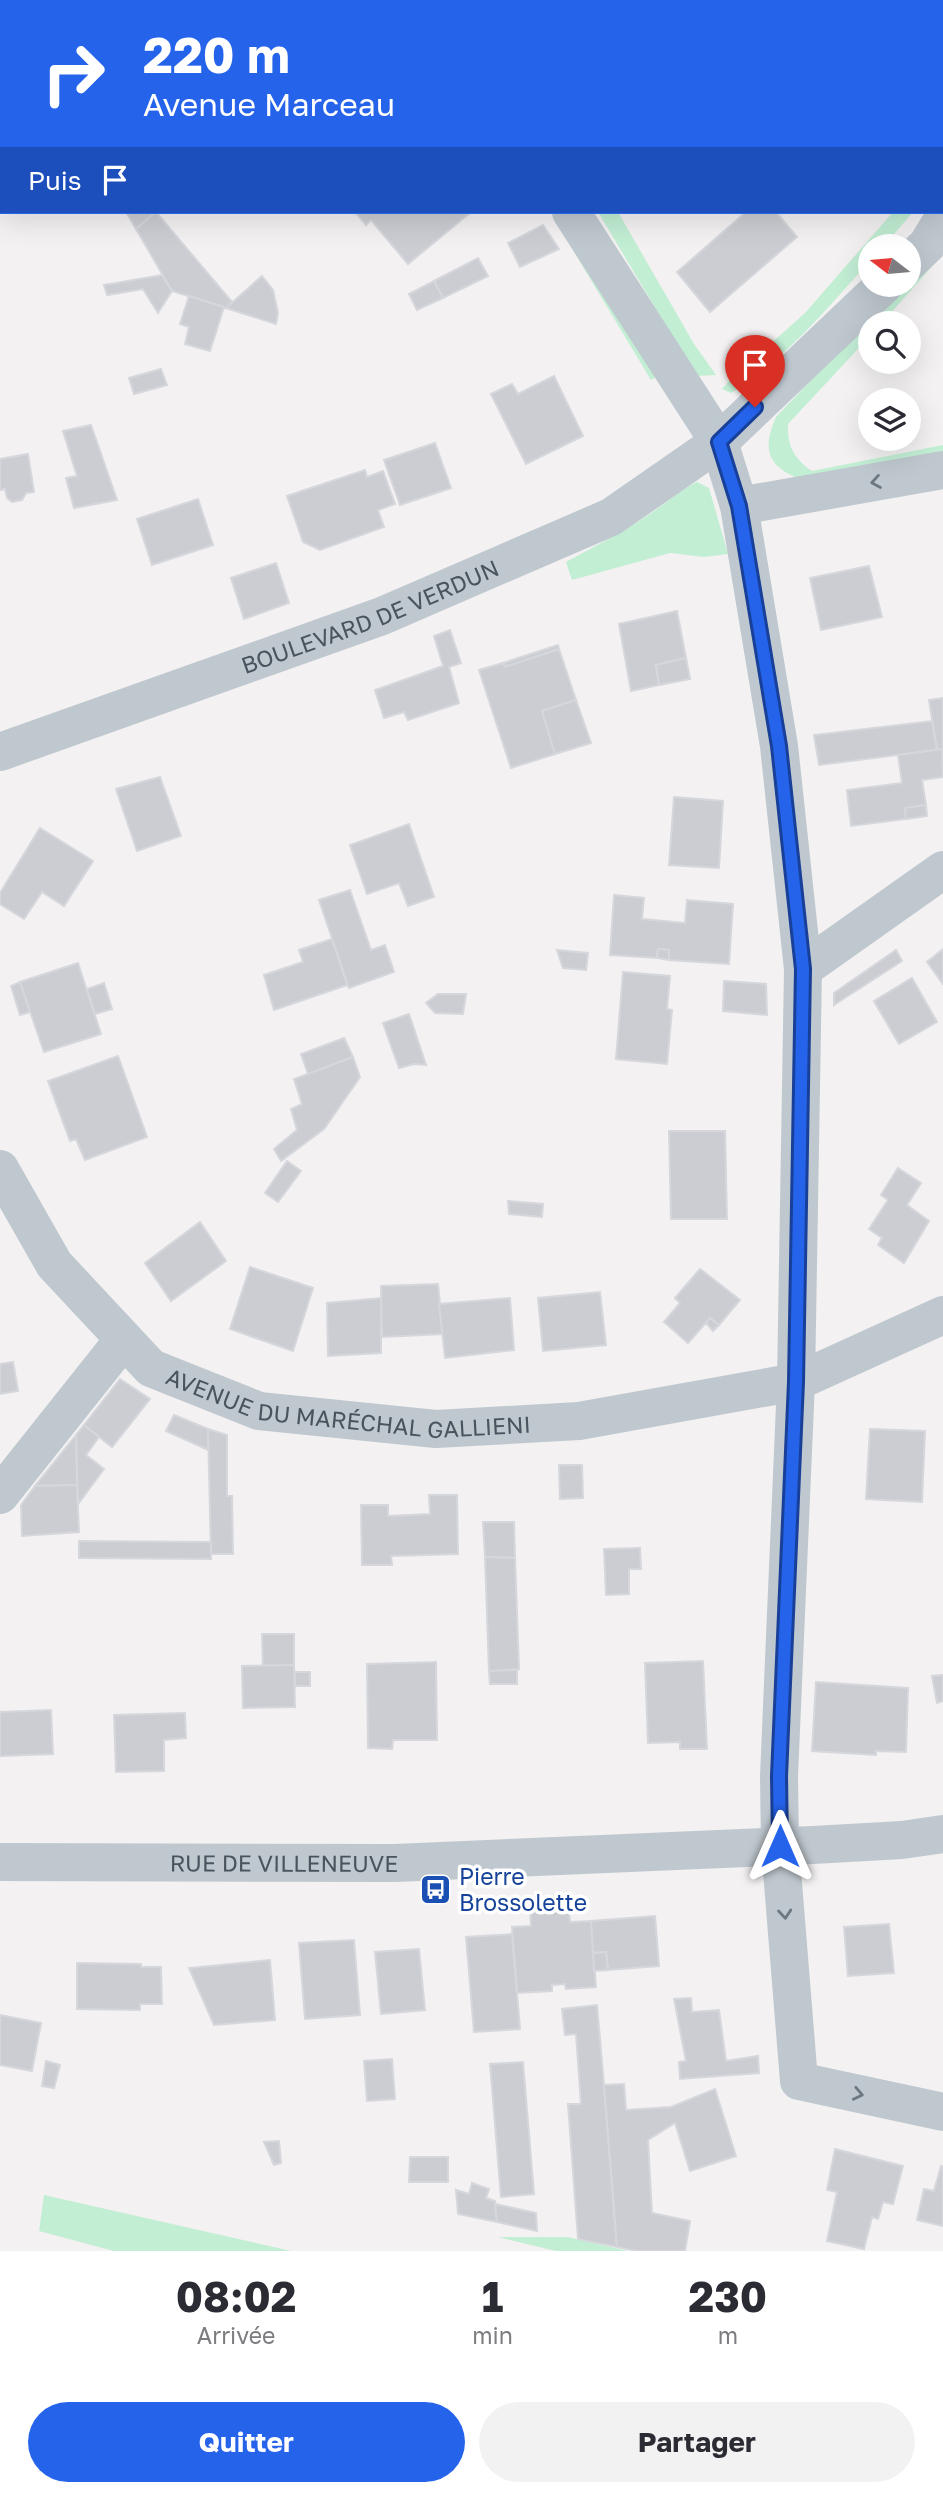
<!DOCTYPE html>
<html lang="fr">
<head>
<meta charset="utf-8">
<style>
  body { margin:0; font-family:"Golos Text",sans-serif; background:#f2f2f3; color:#2b2b33; height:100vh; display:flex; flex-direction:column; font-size:26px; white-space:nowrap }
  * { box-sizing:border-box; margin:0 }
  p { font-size:23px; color:#7c7c81 }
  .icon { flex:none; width:38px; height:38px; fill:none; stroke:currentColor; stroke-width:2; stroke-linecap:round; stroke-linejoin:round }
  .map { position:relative; height:2251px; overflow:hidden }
  .side { display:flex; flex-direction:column; background:#fff; flex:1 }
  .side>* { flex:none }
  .hud { position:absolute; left:0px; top:0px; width:943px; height:214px; box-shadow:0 7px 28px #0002; background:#2563eb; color:#fff; overflow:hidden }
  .needle { width:46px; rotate:286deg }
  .controls { position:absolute; left:858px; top:234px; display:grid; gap:14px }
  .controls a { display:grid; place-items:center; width:63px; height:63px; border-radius:50%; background:#fff; box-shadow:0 7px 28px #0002; font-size:35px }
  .pin { position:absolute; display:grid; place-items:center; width:60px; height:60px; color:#fff; margin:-72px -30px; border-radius:50% 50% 50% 0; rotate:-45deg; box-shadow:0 0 7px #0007 }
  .pin .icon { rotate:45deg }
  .me { position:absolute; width:77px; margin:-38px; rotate:0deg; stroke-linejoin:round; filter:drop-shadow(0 0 5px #0008) }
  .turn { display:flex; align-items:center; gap:24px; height:147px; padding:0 28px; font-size:32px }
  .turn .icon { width:91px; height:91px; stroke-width:2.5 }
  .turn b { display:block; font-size:49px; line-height:60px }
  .then { display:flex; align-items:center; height:66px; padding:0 28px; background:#0003; gap:14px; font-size:26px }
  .eta { display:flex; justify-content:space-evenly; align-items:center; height:119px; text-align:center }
  .eta b { font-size:42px; font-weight:700; line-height:49px }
  .button { display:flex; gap:14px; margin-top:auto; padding:14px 28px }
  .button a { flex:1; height:80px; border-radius:42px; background:#2563eb; color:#fff; font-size:28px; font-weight:700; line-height:80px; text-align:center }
  .button a+a { background:#f2f2f3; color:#2b2b33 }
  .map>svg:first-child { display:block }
  .green { fill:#c2eed4 }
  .building { fill:#cbcdd3; stroke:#d5d7dc; stroke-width:2 }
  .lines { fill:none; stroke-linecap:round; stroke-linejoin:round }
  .minor { stroke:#bfc8cf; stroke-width:38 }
  .oneway { stroke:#6c7780 }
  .route-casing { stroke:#184099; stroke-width:18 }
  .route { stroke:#2563eb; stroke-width:12 }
  .labels { text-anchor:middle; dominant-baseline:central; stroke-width:7; stroke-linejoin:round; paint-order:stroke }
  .street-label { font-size:23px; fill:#49545e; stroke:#fff }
  .transit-label { font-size:23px; fill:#164399; stroke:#fff; text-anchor:start }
</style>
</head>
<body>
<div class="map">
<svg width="943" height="2251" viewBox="0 0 943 2251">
  <rect width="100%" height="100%" fill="#f3f1f1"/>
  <!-- green -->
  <g class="green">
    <polygon points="598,212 618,212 694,344 716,375 696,376"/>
    <path d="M893 212H913L883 247H870V261C827 308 786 359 731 393L722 389 730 380 805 313Z"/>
    <polygon points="565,237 656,377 651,380"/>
    <path d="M943 254 881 324H870V336L788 424C787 445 794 459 812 471L943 445V454L800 479C767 466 762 449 776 417L902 285H908V278Z"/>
    <path d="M697 482 709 488 728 554 704 557 670 553 572 580 566 562C597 545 628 530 657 509 670 500 682 489 697 482Z"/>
    <polygon points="44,2195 291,2251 114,2251 39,2231"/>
    <polygon points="498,2237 568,2237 628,2251 556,2251"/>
  </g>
  <!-- building -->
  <g class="building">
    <polygon points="134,0 209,0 210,2 135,2"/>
    <polygon points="248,0 308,0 246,2"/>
    <polygon points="879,0 932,0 878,2"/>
    <polygon points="126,212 156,212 136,229"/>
    <polygon points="156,212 232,302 226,308 172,291 136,229"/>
    <polygon points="355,212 471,212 408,264 371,220 366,225"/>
    <polygon points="746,212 776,212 797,237 710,312 677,272"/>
    <polygon points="543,225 559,249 520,267 508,243"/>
    <polygon points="478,258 488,276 443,298 434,281"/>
    <polygon points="162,275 172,291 158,313 143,289 107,295 104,285"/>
    <polygon points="262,276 273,290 278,313 276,324 226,308"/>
    <polygon points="434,281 443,298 417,310 409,294"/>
    <polygon points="189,296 224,307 210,351 185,344 189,327 180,324"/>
    <polygon points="161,369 167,385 134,394 129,378"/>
    <polygon points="554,376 583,436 526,464 491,394 512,384 518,394"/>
    <polygon points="91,425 117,500 74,508 66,478 77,476 63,431"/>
    <polygon points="435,443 451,488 400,505 384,460"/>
    <polygon points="28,454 34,492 26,493 22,500 12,502 7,498 5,489 0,490 0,459"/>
    <polygon points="365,470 367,477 383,471 395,504 378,510 384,527 320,550 303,542 287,496"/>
    <polygon points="198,499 213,545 152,565 137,519"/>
    <polygon points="276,563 289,603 244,619 231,578"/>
    <polygon points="869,566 882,617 821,630 810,578"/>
    <polygon points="677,611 686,658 656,665 659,685 631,691 619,624"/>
    <polygon points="450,630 461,663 449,667 459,703 408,720 404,712 384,718 375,690 443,666 434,636"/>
    <polygon points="558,645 559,649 505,667 503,663"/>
    <polygon points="559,649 576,700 542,711 555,754 511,768 479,670 503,663 505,667"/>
    <polygon points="686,658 690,679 659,685 656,665"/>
    <polygon points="943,698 943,749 937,750 929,700"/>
    <polygon points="576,700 591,743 555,754 542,711"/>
    <polygon points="932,721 937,750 819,765 814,735"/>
    <polygon points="942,749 943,777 922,780 926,805 905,808 906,819 851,826 847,790 902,783 898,755"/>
    <polygon points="160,777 181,836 137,851 116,789"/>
    <polygon points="674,797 723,801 719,868 669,865"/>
    <polygon points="926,805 927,816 906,819 905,808"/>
    <polygon points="409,824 434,897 408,906 399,883 367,894 350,845"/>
    <polygon points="40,828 93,861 64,906 42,892 24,919 0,904 0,893"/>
    <polygon points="350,890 371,950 385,945 394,972 349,988 319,900"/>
    <polygon points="614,895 644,898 642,919 685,923 687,900 733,904 729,964 669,960 669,950 658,949 657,958 610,955"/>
    <polygon points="332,939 347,985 274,1010 264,975 303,962 299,950"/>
    <polygon points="658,949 669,950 669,960 657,958"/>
    <polygon points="943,949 943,984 927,962"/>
    <polygon points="557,950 588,953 586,970 563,968"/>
    <polygon points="896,950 902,961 834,1005 834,993"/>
    <polygon points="78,963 101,1034 44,1052 20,982"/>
    <polygon points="623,972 670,976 667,1009 672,1010 667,1064 616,1059"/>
    <polygon points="912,978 937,1022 899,1044 874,1001"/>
    <polygon points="724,981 766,984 767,1015 723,1011"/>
    <polygon points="20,982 30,1012 20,1015 11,986"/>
    <polygon points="104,983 112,1009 95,1014 87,989"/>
    <polygon points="438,994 466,994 463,1014 435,1013 426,1003"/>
    <polygon points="409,1014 426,1065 414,1064 399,1068 383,1023"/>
    <polygon points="344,1038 353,1057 308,1074 301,1054"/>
    <polygon points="118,1056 147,1137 85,1160 76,1139 70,1141 48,1081"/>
    <polygon points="353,1057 360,1077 324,1129 281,1161 274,1149 297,1130 291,1109 302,1104 294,1079"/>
    <polygon points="669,1131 725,1131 727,1219 671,1219"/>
    <polygon points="287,1161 301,1171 278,1202 265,1193"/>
    <polygon points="898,1168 921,1183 907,1205 929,1221 904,1263 878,1245 882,1238 869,1229 888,1200 881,1195"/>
    <polygon points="508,1201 543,1204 542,1217 509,1214"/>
    <polygon points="200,1222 226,1261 171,1301 145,1263"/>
    <polygon points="250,1267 313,1288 293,1351 230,1329"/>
    <polygon points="700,1269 740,1300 719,1325 710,1318 688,1343 664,1322 680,1303 675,1298"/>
    <polygon points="438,1284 443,1334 382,1337 381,1286"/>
    <polygon points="600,1292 606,1345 543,1351 538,1298"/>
    <polygon points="381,1298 381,1353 328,1356 327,1303"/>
    <polygon points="510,1298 514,1350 445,1358 439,1304"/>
    <polygon points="710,1318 719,1325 713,1331 706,1323"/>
    <polygon points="13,1362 18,1391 0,1394 0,1364"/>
    <polygon points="120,1379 150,1399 112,1447 84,1425"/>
    <polygon points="174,1415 208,1429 208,1450 166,1431"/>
    <polygon points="84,1425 99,1437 86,1455 104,1469 78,1504 76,1435"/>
    <polygon points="208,1429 227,1435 227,1496 232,1496 233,1554 211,1554"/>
    <polygon points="870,1429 925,1431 922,1502 866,1499"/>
    <polygon points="76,1435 77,1485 35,1486"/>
    <polygon points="559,1465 582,1465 583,1498 560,1499"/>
    <polygon points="77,1485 79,1532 22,1536 21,1505 35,1486"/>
    <polygon points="429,1495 457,1495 458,1554 391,1556 392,1565 362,1565 361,1505 388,1505 388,1516 430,1514"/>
    <polygon points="483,1522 514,1522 515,1558 485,1557"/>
    <polygon points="79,1541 211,1542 211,1559 79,1558"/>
    <polygon points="640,1548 641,1569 629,1569 629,1594 606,1595 604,1549"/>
    <polygon points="485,1557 515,1558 519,1669 489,1671"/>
    <polygon points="262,1634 294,1634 294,1665 263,1666"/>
    <polygon points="703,1661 707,1749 680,1749 680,1742 648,1743 645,1663"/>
    <polygon points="436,1662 437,1740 393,1740 392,1749 368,1748 367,1664"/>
    <polygon points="294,1665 295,1707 243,1708 242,1666"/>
    <polygon points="517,1670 517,1684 490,1684 489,1671"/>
    <rect x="295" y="1672" width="15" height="14"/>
    <polygon points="943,1675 943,1701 937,1703 932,1676"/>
    <polygon points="816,1682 908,1688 906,1752 876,1751 876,1755 812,1751"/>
    <polygon points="51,1710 53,1754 0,1756 0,1712"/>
    <polygon points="185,1713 186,1738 164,1740 164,1771 116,1772 114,1715"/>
    <polygon points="568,1904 570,1922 591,1921 596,1987 566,1989 565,1984 552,1985 552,1991 517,1993 512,1927 531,1926 530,1907"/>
    <polygon points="655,1916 659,1966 608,1970 606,1952 593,1953 591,1921"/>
    <polygon points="889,1924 894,1973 848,1976 844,1927"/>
    <polygon points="512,1934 520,2029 474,2032 466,1937"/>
    <polygon points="354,1940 360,2015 305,2019 299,1943"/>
    <polygon points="419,1949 425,2010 381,2014 375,1952"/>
    <polygon points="606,1952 608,1970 594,1971 593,1953"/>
    <polygon points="270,1960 275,2020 214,2025 189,1968"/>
    <polygon points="77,1963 141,1964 141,1967 161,1967 162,2004 140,2004 140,2010 77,2009"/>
    <polygon points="691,1998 692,2012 719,2010 726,2061 758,2056 759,2073 680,2079 679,2062 686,2061 674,1999"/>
    <polygon points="597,2005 604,2085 617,2247 578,2239 568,2104 581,2104 576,2034 565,2035 562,2009"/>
    <polygon points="0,2015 41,2023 32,2071 0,2065"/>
    <polygon points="392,2059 395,2099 367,2101 364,2061"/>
    <polygon points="46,2061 60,2065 54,2088 42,2086"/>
    <polygon points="523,2062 534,2194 501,2197 490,2064"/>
    <polygon points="624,2084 626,2110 671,2107 715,2089 736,2156 690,2171 675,2123 648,2140 652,2213 690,2221 685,2251 637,2251 617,2247 604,2085"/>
    <polygon points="279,2141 281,2163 274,2165 264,2142"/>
    <polygon points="835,2149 903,2166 893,2204 883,2202 878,2219 872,2217 864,2249 827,2241 837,2192 827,2190"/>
    <polygon points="410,2157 448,2157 448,2182 409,2182"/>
    <polygon points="941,2166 943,2167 943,2226 917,2220 924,2189 934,2191"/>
    <polygon points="472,2183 489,2189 486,2198 495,2201 497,2222 458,2214 456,2190 469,2194"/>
    <polygon points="495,2204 536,2213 537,2231 497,2222"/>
  </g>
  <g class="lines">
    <!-- minor -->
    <g class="minor">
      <polyline points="391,0 392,2"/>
      <polyline points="571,212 719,442 739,506 779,746 803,969 796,1382 779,1776 780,1846 799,2081 943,2112"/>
      <polyline points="908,263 927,245 943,219"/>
      <polyline points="739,506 943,470"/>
      <path id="s1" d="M0 752 382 616 611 517 719 442 884 285"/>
      <polyline points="803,969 943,870"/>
      <path id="s2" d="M0 1169 54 1264 151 1368 259 1411 436 1429 579 1421 796 1382 943 1315"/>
      <polyline points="0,1495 124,1339"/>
      <path id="s3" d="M0 1862 395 1863 813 1845 902 1840 943 1834"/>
    </g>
  </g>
  <!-- one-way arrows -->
  <defs><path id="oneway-chevron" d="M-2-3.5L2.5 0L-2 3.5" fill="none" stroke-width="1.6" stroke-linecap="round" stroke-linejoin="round" transform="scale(1.75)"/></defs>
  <g class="oneway">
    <use href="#oneway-chevron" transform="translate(876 482) rotate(170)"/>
    <use href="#oneway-chevron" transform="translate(785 1914) rotate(85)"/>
    <use href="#oneway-chevron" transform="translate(858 2094) rotate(12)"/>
  </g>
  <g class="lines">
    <defs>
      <polyline id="route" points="755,407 719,442 739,506 779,746 803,969 796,1382 779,1776 780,1846"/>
    </defs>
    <!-- route casing -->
    <use href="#route" class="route-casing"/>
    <!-- route -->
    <use href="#route" class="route"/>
  </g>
  <!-- icons -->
  <defs>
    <symbol id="bus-square" viewBox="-11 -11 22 22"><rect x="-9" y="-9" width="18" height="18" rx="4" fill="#1a4fb4" stroke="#fff"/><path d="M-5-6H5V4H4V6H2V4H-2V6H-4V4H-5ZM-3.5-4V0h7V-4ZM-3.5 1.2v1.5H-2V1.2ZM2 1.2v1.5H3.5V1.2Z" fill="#fff"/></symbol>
  </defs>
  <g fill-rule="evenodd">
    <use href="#bus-square" x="418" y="1872" width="35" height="35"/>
  </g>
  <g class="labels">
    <!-- street labels -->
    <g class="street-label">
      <text stroke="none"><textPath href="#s1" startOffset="394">BOULEVARD DE VERDUN</textPath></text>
      <text stroke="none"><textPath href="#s2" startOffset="455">AVENUE DU MARÉCHAL GALLIENI</textPath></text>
      <text stroke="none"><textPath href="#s3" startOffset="284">RUE DE VILLENEUVE</textPath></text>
    </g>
    <!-- transit labels -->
    <g class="transit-label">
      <text x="459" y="1876">Pierre<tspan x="459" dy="26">Brossolette</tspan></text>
    </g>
  </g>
</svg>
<div class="controls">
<a><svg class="needle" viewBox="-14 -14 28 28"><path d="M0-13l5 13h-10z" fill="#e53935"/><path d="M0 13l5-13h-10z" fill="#7c7c81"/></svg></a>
<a><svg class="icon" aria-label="search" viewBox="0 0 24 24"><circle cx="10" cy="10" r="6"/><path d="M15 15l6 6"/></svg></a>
<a><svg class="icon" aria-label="layers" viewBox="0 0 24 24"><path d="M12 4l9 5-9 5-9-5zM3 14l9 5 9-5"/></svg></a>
</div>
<div class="pin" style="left:755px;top:407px;background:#d93025"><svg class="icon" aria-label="arrive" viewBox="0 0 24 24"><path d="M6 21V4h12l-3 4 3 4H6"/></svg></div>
<svg class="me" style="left:780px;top:1846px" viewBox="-20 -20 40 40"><path d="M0-17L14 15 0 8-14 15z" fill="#2563eb" stroke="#fff" stroke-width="4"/></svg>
<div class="hud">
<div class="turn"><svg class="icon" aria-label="right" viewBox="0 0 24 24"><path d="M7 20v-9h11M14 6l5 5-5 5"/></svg><div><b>220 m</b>Avenue Marceau</div></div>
<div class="then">Puis<svg class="icon" aria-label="arrive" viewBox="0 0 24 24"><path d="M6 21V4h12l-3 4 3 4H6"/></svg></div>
</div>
</div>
<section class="side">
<div class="eta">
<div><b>08:02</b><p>Arrivée</p></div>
<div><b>1</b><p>min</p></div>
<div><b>230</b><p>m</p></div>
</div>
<div class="button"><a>Quitter</a><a>Partager</a></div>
</section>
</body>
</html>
